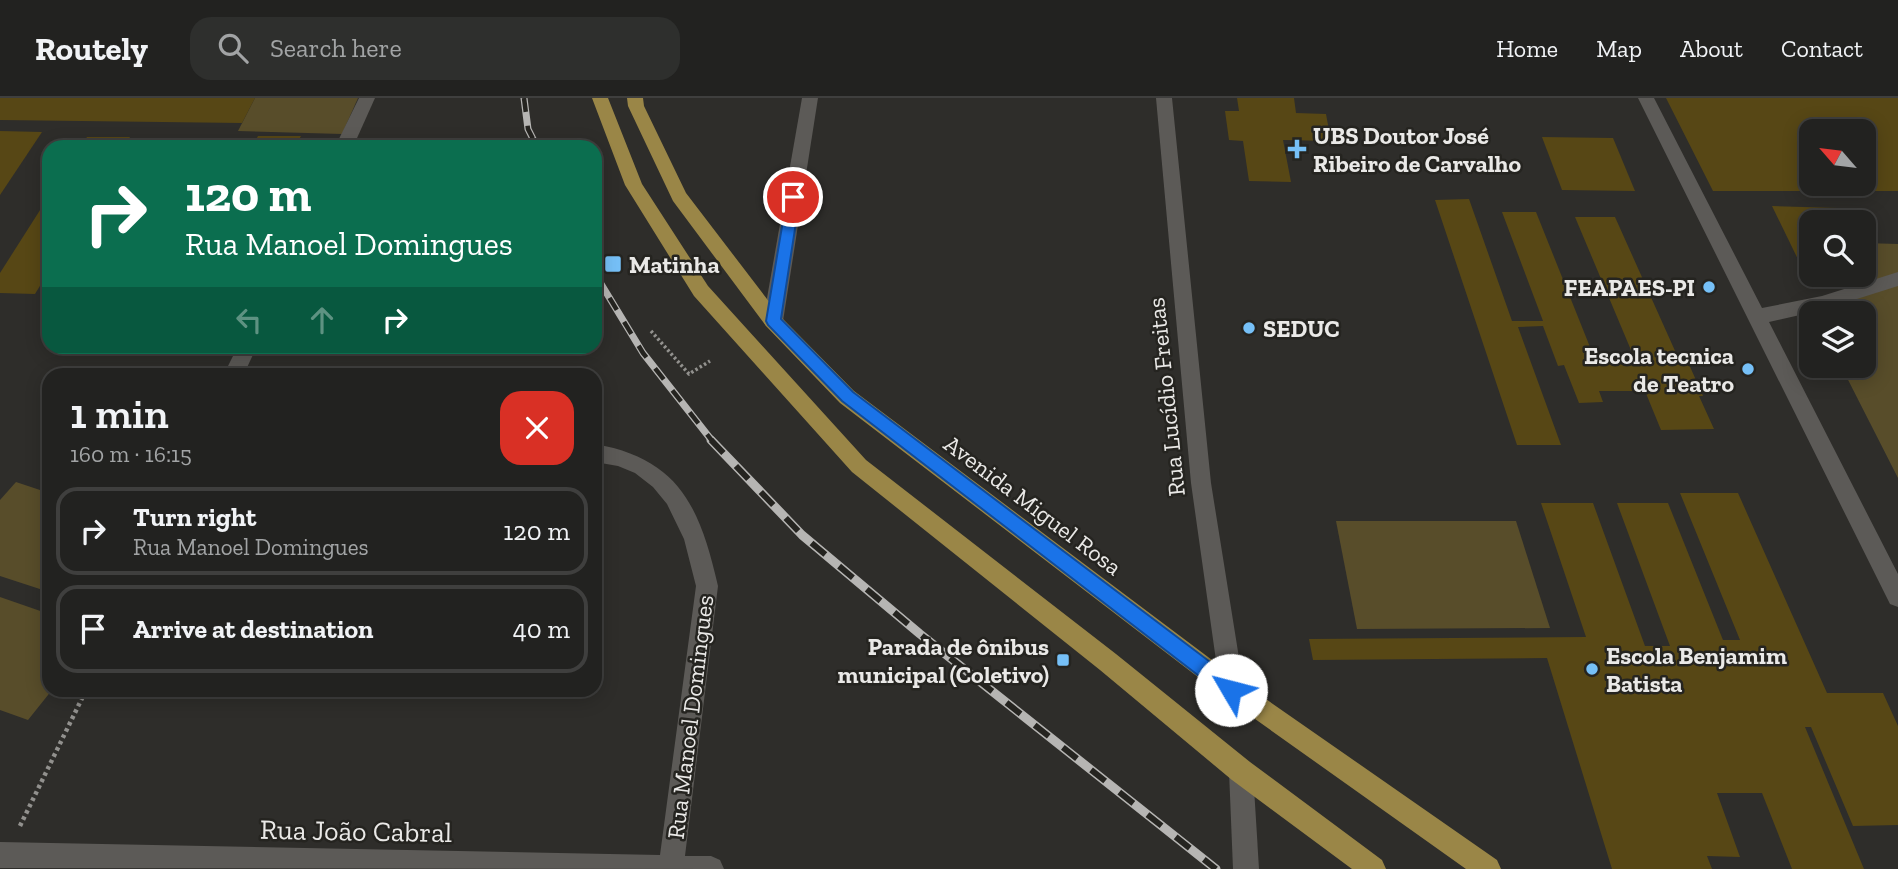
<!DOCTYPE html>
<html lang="en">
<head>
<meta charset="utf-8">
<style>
  body { margin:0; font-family:"Zilla Slab",serif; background:#2e2f2d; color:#f1f3f6; height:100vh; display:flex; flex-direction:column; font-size:26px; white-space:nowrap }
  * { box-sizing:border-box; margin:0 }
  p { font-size:23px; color:#a2a4a5 }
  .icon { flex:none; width:38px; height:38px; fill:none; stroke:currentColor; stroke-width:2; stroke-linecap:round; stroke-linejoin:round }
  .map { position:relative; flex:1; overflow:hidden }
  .panel { position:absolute; left:42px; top:270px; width:560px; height:329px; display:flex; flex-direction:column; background:#222220; border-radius:21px; box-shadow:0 4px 18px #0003,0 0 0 2px #3f3f3e }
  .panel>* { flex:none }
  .top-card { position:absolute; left:42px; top:42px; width:560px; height:214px; border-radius:21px; box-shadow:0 4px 18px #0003,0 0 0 2px #3f3f3e; background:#0b6e4f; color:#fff; overflow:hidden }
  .needle { width:46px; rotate:298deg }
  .buttons { position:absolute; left:1799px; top:21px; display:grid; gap:14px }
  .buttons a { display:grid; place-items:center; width:77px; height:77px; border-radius:14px; background:#222220; box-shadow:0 4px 18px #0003,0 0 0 2px #3f3f3e; font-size:35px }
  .pin { position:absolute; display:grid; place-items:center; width:60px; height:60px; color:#fff; margin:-30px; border:4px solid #fff; border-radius:50%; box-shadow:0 2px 7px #0007 }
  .me { position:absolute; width:77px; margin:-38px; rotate:307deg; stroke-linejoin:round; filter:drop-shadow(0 0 5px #0008) }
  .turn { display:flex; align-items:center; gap:24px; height:147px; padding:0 28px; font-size:32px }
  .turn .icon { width:91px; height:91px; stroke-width:2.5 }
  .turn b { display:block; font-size:49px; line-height:60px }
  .lanes { display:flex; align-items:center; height:66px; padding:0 28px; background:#0003; justify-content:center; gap:35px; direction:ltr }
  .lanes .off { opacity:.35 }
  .round { display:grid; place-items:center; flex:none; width:74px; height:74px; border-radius:21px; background:#2e2f2d }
  .headline { display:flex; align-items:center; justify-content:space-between; height:119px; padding:0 28px }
  h1 { font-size:42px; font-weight:600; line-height:52px }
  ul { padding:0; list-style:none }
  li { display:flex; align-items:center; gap:21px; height:88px; margin:0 14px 10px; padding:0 14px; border:4px solid #3f3f3e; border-radius:21px }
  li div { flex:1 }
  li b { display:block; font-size:26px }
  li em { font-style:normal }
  header { display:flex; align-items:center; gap:42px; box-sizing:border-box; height:98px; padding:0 35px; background:#222220; border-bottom:2px solid #3f3f3e }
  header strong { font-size:33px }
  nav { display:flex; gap:38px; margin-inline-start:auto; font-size:24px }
  .search { width:490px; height:63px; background:#2e2f2d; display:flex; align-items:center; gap:18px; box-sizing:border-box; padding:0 24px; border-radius:21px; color:#a2a4a5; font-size:26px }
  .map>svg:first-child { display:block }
  .green { fill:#584d2a }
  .building { fill:#574715; fill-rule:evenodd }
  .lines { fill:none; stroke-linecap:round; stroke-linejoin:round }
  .path-far1 { stroke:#92918e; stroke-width:3.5; stroke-dasharray:2.5 2.5; stroke-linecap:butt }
  .path { stroke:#92918e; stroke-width:4.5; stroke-dasharray:3.5 3.5; stroke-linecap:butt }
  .minor { fill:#5c5a57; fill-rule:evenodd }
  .major { fill:#9a8647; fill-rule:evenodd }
  .rail-far1-casing { stroke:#b6b5b3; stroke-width:7 }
  .rail-casing { stroke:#b6b5b3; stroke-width:9 }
  .rail-far1 { stroke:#252420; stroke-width:4.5; stroke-dasharray:14; stroke-linecap:butt }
  .rail { stroke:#252420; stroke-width:6; stroke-dasharray:18; stroke-linecap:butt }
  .route { fill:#1a73e8; stroke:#114b97; stroke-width:2 }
  .poi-dot { fill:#76c0f7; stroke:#252420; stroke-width:2.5 }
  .labels { text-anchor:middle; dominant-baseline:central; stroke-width:5; stroke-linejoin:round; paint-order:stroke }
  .poi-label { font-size:24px; font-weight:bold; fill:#eae9e7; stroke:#252420; text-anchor:start }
  .street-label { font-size:24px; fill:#eae9e7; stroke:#252420 }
  .near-street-label { font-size:28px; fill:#eae9e7; stroke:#252420 }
</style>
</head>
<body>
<header>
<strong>Routely</strong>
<div class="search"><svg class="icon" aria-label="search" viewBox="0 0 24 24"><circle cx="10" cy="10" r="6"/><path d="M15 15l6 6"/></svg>Search here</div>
<nav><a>Home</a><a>Map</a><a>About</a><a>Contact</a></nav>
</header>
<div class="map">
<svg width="1898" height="771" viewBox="0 0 1898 771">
  <rect width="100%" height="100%" fill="#2e2d2a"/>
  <!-- green -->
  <g class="green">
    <polygon points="255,0 358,0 342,36 238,33"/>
    <polygon points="1864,145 1898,146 1898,380 1841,268 1864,268 1864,215 1840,215 1841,207 1874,171"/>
    <polygon points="16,384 49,395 49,494 0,478 0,402"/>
    <polygon points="1336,423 1516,423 1550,530 1357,531"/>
    <polygon points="0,499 49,516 49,592 52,592 28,622 0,612"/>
  </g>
  <!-- building -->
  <g class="building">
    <polygon points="0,0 255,0 242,25 0,22"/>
    <polygon points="1237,0 1294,0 1296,15 1326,16 1331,43 1283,42 1291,84 1249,83 1243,43 1229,42 1225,13 1239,13"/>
    <path d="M1666 0H1898V93H1713ZM1811 33H1864V86H1811Z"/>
    <polygon points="0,33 42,34 0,97"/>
    <polygon points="258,38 301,38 295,49 252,49"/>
    <polygon points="87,39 130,39 124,49 80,49"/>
    <polygon points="1542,39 1613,40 1635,93 1562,92"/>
    <polygon points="171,40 214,40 210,49 166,49"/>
    <polygon points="49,98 49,173 35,196 0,195 0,175"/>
    <polygon points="1469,101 1512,223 1543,223 1502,114 1536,114 1596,264 1636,264 1575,119 1615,119 1676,255 1684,255 1703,298 1699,298 1714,331 1661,332 1645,293 1599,293 1603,304 1579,305 1564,267 1558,268 1543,228 1518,229 1561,347 1517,347 1435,102"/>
    <polygon points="1772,108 1837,110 1845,124 1811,124 1811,177 1841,177 1846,187 1810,186"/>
    <polygon points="1680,395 1738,395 1827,595 1883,595 1898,628 1898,727 1853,728 1811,629 1805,629 1864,771 1792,771 1762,695 1717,695 1740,759 1707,758 1712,771 1612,771 1547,560 1313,562 1309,541 1586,539 1541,405 1593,405 1645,548 1670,548 1617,405 1668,405 1723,542 1740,542"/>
  </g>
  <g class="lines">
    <!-- path-far1 -->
    <polyline class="path-far1" points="651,233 689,276 710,263"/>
    <!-- path -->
    <polyline class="path" points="20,728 86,592"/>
    <!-- minor -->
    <g class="minor">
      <polygon points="359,0 375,0 353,49 335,49"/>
      <polygon points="802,0 818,0 783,223 780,228 773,231 766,228 763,223"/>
      <polygon points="1156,0 1172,0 1211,385 1244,591 1240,599 1232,602 1224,599 1220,591 1191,385"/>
      <polygon points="1638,0 1654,0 1762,210 1822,198 1898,174 1898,188 1822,212 1769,224 1898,476 1898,509 1890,506"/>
      <polygon points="238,248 257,248 244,276 224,276"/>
      <path d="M595 346C680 361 700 410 718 488L685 758H711L720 762 724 771 0 770V744L660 757 696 488 684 441 667 406 653 389 635 375 618 368 595 364Z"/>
      <polygon points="1241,661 1250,664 1253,673 1259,771 1233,771 1229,673 1232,664"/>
    </g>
    <!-- major -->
    <g class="major">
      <polygon points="592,0 608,0 642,86 708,188 866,362 1116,556 1250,664 1382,762 1386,771 1352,771 1232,682 1100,572 852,374 694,198 625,87"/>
      <polygon points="627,0 643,0 644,8 686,95 780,218 854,293 1240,583 1497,762 1501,771 1466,771 1224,599 840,305 766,228 673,103 628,8"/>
    </g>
    <defs>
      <g id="rail-far1">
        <polyline points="524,0 528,31 537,49"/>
        <polyline points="595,176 643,255 713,344"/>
      </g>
      <polyline id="rail" points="711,342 802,437 920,536 1216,771"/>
    </defs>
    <!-- rail-far1 casing -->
    <use href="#rail-far1" class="rail-far1-casing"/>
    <!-- rail casing -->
    <use href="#rail" class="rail-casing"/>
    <!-- rail-far1 -->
    <use href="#rail-far1" class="rail-far1"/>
    <!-- rail -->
    <use href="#rail" class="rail"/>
  </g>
  <!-- route -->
  <polygon class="route" points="793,94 800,99 781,221 853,294 1238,585 1240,592 1238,598 1231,600 1225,598 842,303 768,227 766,223 787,99"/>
  <!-- markers -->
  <g class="poi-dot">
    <path d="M1293.5 40.5h7v7h7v7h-7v7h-7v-7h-7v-7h7z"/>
    <rect x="604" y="157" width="18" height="18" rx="3.5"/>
    <circle cx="1709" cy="189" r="7"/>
    <circle cx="1249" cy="230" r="7"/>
    <circle cx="1748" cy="271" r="7"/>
    <rect x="1056" y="555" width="14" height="14" rx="3.5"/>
    <circle cx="1592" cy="571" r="7"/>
  </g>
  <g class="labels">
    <!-- poi labels -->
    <g class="poi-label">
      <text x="1313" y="37">UBS Doutor José<tspan x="1313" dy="28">Ribeiro de Carvalho</tspan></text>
      <text x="629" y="166">Matinha</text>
      <text x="1695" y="189" text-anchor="end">FEAPAES-PI</text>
      <text x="1263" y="230">SEDUC</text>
      <text x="1734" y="257" text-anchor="end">Escola tecnica<tspan x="1734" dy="28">de Teatro</tspan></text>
      <text x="1049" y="548" text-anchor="end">Parada de ônibus<tspan x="1049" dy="28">municipal (Coletivo)</tspan></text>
      <text x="1606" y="557">Escola Benjamim<tspan x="1606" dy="28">Batista</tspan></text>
    </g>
    <!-- street labels -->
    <g class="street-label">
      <text transform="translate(1166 299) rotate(-96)">Rua Lucídio Freitas</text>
      <text transform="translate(1033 407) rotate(37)">Avenida Miguel Rosa</text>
      <text transform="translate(690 619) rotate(-83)">Rua Manoel Domingues</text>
    </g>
    <!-- near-street labels -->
    <g class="near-street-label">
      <text transform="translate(356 733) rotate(1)">Rua João Cabral</text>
    </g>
  </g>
</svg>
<div class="buttons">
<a><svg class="needle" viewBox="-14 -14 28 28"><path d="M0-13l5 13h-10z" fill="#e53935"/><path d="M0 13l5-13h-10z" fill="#a2a4a5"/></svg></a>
<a><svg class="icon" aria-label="search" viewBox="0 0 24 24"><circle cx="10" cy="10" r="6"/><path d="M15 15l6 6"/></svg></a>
<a><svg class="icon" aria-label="layers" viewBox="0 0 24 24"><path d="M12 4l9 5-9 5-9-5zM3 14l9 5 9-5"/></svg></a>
</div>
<div class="pin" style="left:793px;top:99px;background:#d93025"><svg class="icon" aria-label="arrive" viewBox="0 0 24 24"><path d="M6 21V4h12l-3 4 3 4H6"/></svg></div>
<svg class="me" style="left:1231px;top:592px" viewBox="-20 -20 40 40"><circle r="19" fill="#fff"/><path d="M0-13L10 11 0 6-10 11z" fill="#1a73e8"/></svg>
<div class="top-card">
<div class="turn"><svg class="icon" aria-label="right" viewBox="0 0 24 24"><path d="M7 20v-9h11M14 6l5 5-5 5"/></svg><div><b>120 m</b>Rua Manoel Domingues</div></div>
<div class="lanes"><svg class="icon off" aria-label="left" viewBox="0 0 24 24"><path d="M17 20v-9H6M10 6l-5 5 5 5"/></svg><svg class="icon off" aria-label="ahead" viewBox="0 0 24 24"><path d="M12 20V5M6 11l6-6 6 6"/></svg><svg class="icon" aria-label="right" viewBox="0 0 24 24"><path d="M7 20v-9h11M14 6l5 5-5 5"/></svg></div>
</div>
<section class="panel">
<div class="headline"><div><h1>1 min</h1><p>160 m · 16:15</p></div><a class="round" style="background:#d93025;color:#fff"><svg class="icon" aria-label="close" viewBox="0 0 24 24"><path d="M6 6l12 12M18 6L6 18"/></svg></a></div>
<ul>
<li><svg class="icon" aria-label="right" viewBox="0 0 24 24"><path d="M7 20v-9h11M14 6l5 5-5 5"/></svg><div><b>Turn right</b><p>Rua Manoel Domingues</p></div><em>120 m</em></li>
<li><svg class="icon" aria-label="arrive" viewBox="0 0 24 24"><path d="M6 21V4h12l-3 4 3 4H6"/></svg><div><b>Arrive at destination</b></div><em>40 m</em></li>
</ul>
</section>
</div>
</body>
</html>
